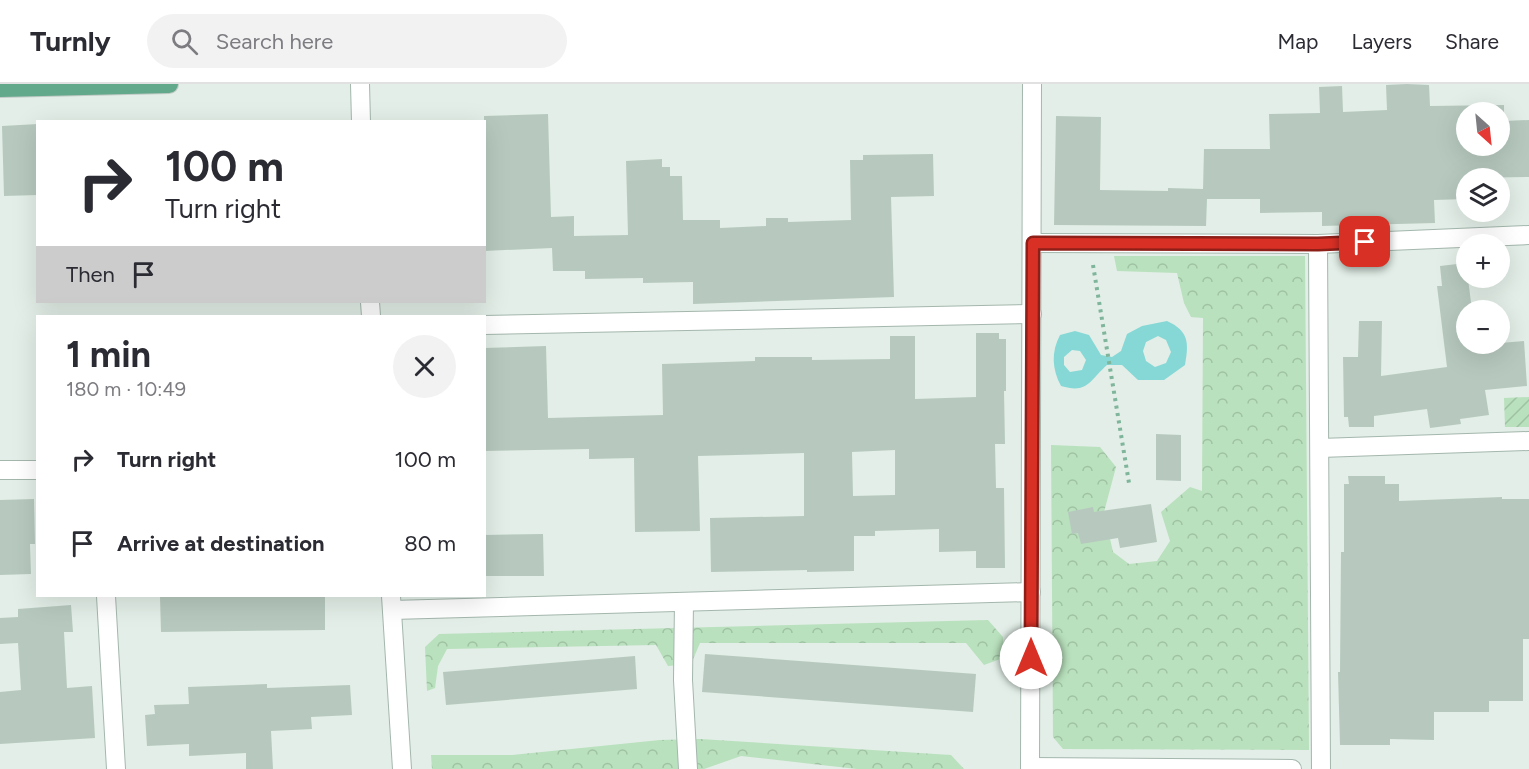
<!DOCTYPE html>
<html lang="en">
<head>
<meta charset="utf-8">
<style>
  body { margin:0; font-family:Figtree,sans-serif; background:#f2f2f3; color:#2b2b33; height:100vh; display:flex; flex-direction:column; font-size:22px; white-space:nowrap }
  * { box-sizing:border-box; margin:0 }
  p { font-size:20px; color:#7c7c81 }
  .icon { flex:none; width:33px; height:33px; fill:none; stroke:currentColor; stroke-width:2; stroke-linecap:round; stroke-linejoin:round }
  .map { position:relative; flex:1; overflow:hidden }
  .panel { position:absolute; left:36px; top:231px; width:450px; height:282px; display:flex; flex-direction:column; background:#fff; border-radius:0px; box-shadow:0 6px 24px #0002 }
  .panel>* { flex:none }
  .guide { position:absolute; left:36px; top:36px; width:450px; height:183px; border-radius:0px; box-shadow:0 6px 24px #0002; background:#fff; color:#2b2b33; overflow:hidden }
  .needle { width:39px; rotate:153deg }
  .fabs { position:absolute; left:1456px; top:18px; display:grid; gap:12px }
  .fabs a { display:grid; place-items:center; width:54px; height:54px; border-radius:50%; background:#fff; box-shadow:0 6px 24px #0002; font-size:30px }
  .pin { position:absolute; display:grid; place-items:center; width:51px; height:51px; color:#fff; margin:-26px; border-radius:12px; box-shadow:0 3px 9px #0006 }
  .me { position:absolute; width:66px; margin:-33px; rotate:0deg; stroke-linejoin:round; filter:drop-shadow(0 0 4px #0008) }
  .turn { display:flex; align-items:center; gap:21px; height:126px; padding:0 30px; font-size:27px }
  .turn .icon { width:78px; height:78px; stroke-width:2.5 }
  .turn b { display:block; font-size:42px; line-height:51px }
  .then { display:flex; align-items:center; height:57px; padding:0 30px; background:#0003; gap:12px; font-size:22px }
  .round { display:grid; place-items:center; flex:none; width:63px; height:63px; border-radius:32px; background:#f2f2f3 }
  .overview { display:flex; align-items:center; justify-content:space-between; height:102px; padding:0 30px }
  h1 { font-size:36px; font-weight:700; line-height:45px }
  ul { padding:0; list-style:none }
  li { display:flex; align-items:center; gap:18px; height:84px; padding:0 30px }
  li div { flex:1 }
  li b { display:block; font-size:22px }
  li em { font-style:normal }
  header { display:flex; align-items:center; gap:36px; box-sizing:border-box; height:84px; padding:0 30px; background:#fff; border-bottom:2px solid #e1e1e2 }
  header strong { font-size:28px }
  nav { display:flex; gap:33px; margin-inline-start:auto; font-size:21px }
  .search { width:420px; height:54px; background:#f2f2f3; display:flex; align-items:center; gap:15px; box-sizing:border-box; padding:0 21px; border-radius:33px; color:#7c7c81; font-size:22px }
  .map>svg:first-child { display:block }
  .forest { fill:url(#forest-crowns) }
  .garden { fill:url(#garden-furrows) }
  .water { fill:#85d8d6; fill-rule:evenodd }
  .building { fill:#b7c9bf; fill-rule:evenodd }
  .lines { fill:none; stroke-linecap:round; stroke-linejoin:round }
  .minor-casing { stroke:#a4b7ad; stroke-width:20 }
  .major-casing { stroke:#c1cac6; stroke-width:20 }
  .path { stroke:#7fb59b; stroke-width:4; stroke-dasharray:3 4.5; stroke-linecap:butt }
  .minor { stroke:#fff; stroke-width:18 }
  .major { stroke:#62a88a; stroke-width:18 }
  .route-casing { stroke:#8d1f18; stroke-width:15 }
  .route { stroke:#d93025; stroke-width:10 }
</style>
</head>
<body>
<header>
<strong>Turnly</strong>
<div class="search"><svg class="icon" aria-label="search" viewBox="0 0 24 24"><circle cx="10" cy="10" r="6"/><path d="M15 15l6 6"/></svg>Search here</div>
<nav><a>Map</a><a>Layers</a><a>Share</a></nav>
</header>
<div class="map">
<svg width="1529" height="685" viewBox="0 0 1529 685">
  <defs>
    <pattern id="forest-crowns" width="20" height="18" patternUnits="userSpaceOnUse" patternTransform="scale(1.5)"><rect width="20" height="18" fill="#b9e1bd"/><path d="M2 6a3 3 0 1 1 6 0M12 15a3 3 0 1 1 6 0" fill="none" stroke="#9fc2a3"/></pattern>
    <pattern id="garden-furrows" width="10" height="10" patternUnits="userSpaceOnUse" patternTransform="scale(1.5)"><rect width="10" height="10" fill="#b9e1bd"/><path d="M-1 1l2-2M0 10L10 0M9 11l2-2" fill="none" stroke="#9fc2a3"/></pattern>
  </defs>
  <rect width="100%" height="100%" fill="#e2eee7"/>
  <!-- forest -->
  <g class="forest">
    <polygon points="1114,172 1305,172 1309,666 1063,665 1053,653 1051,361 1100,363 1116,383 1104,428 1113,468 1129,480 1157,477 1170,457 1161,428 1190,403 1202,407 1203,234 1191,233 1184,219 1177,189 1117,187"/>
    <polygon points="988,536 1003,553 1003,574 984,581 966,559 700,559 691,580 668,582 656,561 447,565 438,582 435,604 427,607 425,563 439,550"/>
    <polygon points="700,655 951,671 964,685 857,685 741,672 704,685 432,685 431,671 512,671 660,656"/>
  </g>
  <!-- garden -->
  <polygon class="garden" points="1529,313 1529,343 1505,343 1504,314"/>
  <!-- water -->
  <path class="water" d="M1167 237C1189 247 1189 259 1185 281L1164 296H1138L1122 281H1107C1089 297 1088 310 1061 302 1052 285 1051 268 1060 251L1075 247 1089 251 1101 271 1112 273 1121 267 1127 250 1142 242ZM1158 252 1166 256 1171 268 1166 279 1155 283 1146 277 1143 267 1146 258ZM1072 266 1080 267 1086 276 1082 286 1070 288 1064 281V273Z"/>
  <!-- building -->
  <g class="building">
    <path d="M1407 0 1429 1 1430 22 1504 21V37L1529 36V93L1467 94V115L1434 116 1435 139 1322 142V128L1260 129V115H1207L1206 142 1054 141 1056 32 1101 33 1100 106 1168 107V104L1203 105 1204 65H1270L1269 30 1320 29 1319 3 1342 2 1343 28 1387 26 1386 1ZM1467 28H1500V62H1467Z"/>
    <polygon points="548,30 551,133 574,132 574,152 628,151 626,77 662,75 662,83 670,83 670,92 682,92 683,136 720,136 720,144 766,142 766,134 788,134 788,138 851,136 850,76 863,76 863,71 933,70 934,112 891,113 894,213 693,220 693,198 643,199 643,194 585,195 585,187 553,187 552,164 484,167 484,32"/>
    <polygon points="38,40 38,111 4,112 2,42"/>
    <polygon points="1466,179 1472,226 1467,226 1467,260 1476,261 1524,257 1527,302 1485,306 1489,331 1460,335 1461,340 1430,344 1427,325 1374,332 1374,343 1349,343 1348,333 1344,333 1343,273 1358,273 1359,237 1382,237 1381,292 1447,283 1437,202 1442,202 1440,182"/>
    <path d="M976 249H999V255H1006V307H1004L1005 360H995L996 404H1004L1005 484H976V467L939 468V445L875 447V452H854V487L807 488V486L711 488 710 434 804 432V369L698 372 700 447 635 448 634 374 589 375V365L484 367V264L546 262 548 334 663 331 662 280 755 277V273H812V276L890 275V252H915V315L976 313ZM895 366V411L853 412 852 368Z"/>
    <polygon points="1156,350 1181,351 1181,397 1156,396"/>
    <polygon points="1348,392 1385,392 1385,400 1399,400 1399,417 1502,413 1502,415 1529,415 1529,555 1523,555 1523,617 1489,617 1489,628 1434,628 1434,656 1390,655 1390,661 1340,661 1338,588 1340,588 1341,468 1344,468 1344,400 1349,400"/>
    <polygon points="34,415 35,460 30,460 31,490 0,491 0,416"/>
    <polygon points="1151,420 1157,458 1120,464 1118,454 1081,460 1078,449 1072,450 1068,428 1093,423 1094,428"/>
    <polygon points="543,450 544,492 484,492 484,451"/>
    <polygon points="325,512 325,546 161,548 160,513"/>
    <polygon points="71,521 73,548 64,548 67,604 92,602 95,654 0,660 0,608 21,606 18,559 0,560 0,534 18,533 18,525"/>
    <polygon points="705,570 976,590 973,628 702,608"/>
    <polygon points="635,572 637,605 446,621 443,588"/>
    <polygon points="267,600 267,604 350,601 352,631 311,633 312,645 271,647 273,685 246,685 246,669 189,672 189,660 147,662 145,631 155,630 154,621 189,620 188,603"/>
  </g>
  <g class="lines">
    <defs>
      <g id="minor">
        <polyline points="360,0 361,38"/>
        <polyline points="1033,159 1318,160 1529,151"/>
        <polyline points="1318,160 1321,685"/>
        <polyline points="370,218 371,232"/>
        <polyline points="484,241 1032,230"/>
        <polyline points="1320,364 1529,357"/>
        <polyline points="0,386 38,386"/>
        <polyline points="106,512 116,685"/>
        <polyline points="391,512 402,685"/>
        <polyline points="684,518 683,596 688,685"/>
        <polyline points="392,526 1031,508"/>
        <polyline points="1030,683 1292,685"/>
        <polyline points="1030,685 1032,0"/>
      </g>
      <polyline id="major" points="0,4 169,0"/>
    </defs>
    <!-- minor casing -->
    <use href="#minor" class="minor-casing"/>
    <!-- major casing -->
    <use href="#major" class="major-casing"/>
    <!-- path -->
    <polyline class="path" points="1093,181 1129,399"/>
    <!-- minor -->
    <use href="#minor" class="minor"/>
    <!-- major -->
    <use href="#major" class="major"/>
  </g>
  <g class="lines">
    <defs>
      <polyline id="route" points="1031,574 1033,159 1318,160 1365,158"/>
    </defs>
    <!-- route casing -->
    <use href="#route" class="route-casing"/>
    <!-- route -->
    <use href="#route" class="route"/>
  </g>
</svg>
<div class="fabs">
<a><svg class="needle" viewBox="-14 -14 28 28"><path d="M0-13l5 13h-10z" fill="#e53935"/><path d="M0 13l5-13h-10z" fill="#7c7c81"/></svg></a>
<a><svg class="icon" aria-label="layers" viewBox="0 0 24 24"><path d="M12 4l9 5-9 5-9-5zM3 14l9 5 9-5"/></svg></a>
<a>+</a>
<a>−</a>
</div>
<div class="pin" style="left:1365px;top:158px;background:#d93025"><svg class="icon" aria-label="arrive" viewBox="0 0 24 24"><path d="M6 21V4h12l-3 4 3 4H6"/></svg></div>
<svg class="me" style="left:1031px;top:574px" viewBox="-20 -20 40 40"><circle r="19" fill="#fff"/><path d="M0-13L10 11 0 6-10 11z" fill="#d93025"/></svg>
<div class="guide">
<div class="turn"><svg class="icon" aria-label="right" viewBox="0 0 24 24"><path d="M7 20v-9h11M14 6l5 5-5 5"/></svg><div><b>100 m</b>Turn right</div></div>
<div class="then">Then<svg class="icon" aria-label="arrive" viewBox="0 0 24 24"><path d="M6 21V4h12l-3 4 3 4H6"/></svg></div>
</div>
<section class="panel">
<div class="overview"><div><h1>1 min</h1><p>180 m · 10:49</p></div><a class="round"><svg class="icon" aria-label="close" viewBox="0 0 24 24"><path d="M6 6l12 12M18 6L6 18"/></svg></a></div>
<ul>
<li><svg class="icon" aria-label="right" viewBox="0 0 24 24"><path d="M7 20v-9h11M14 6l5 5-5 5"/></svg><div><b>Turn right</b></div><em>100 m</em></li>
<li><svg class="icon" aria-label="arrive" viewBox="0 0 24 24"><path d="M6 21V4h12l-3 4 3 4H6"/></svg><div><b>Arrive at destination</b></div><em>80 m</em></li>
</ul>
</section>
</div>
</body>
</html>
